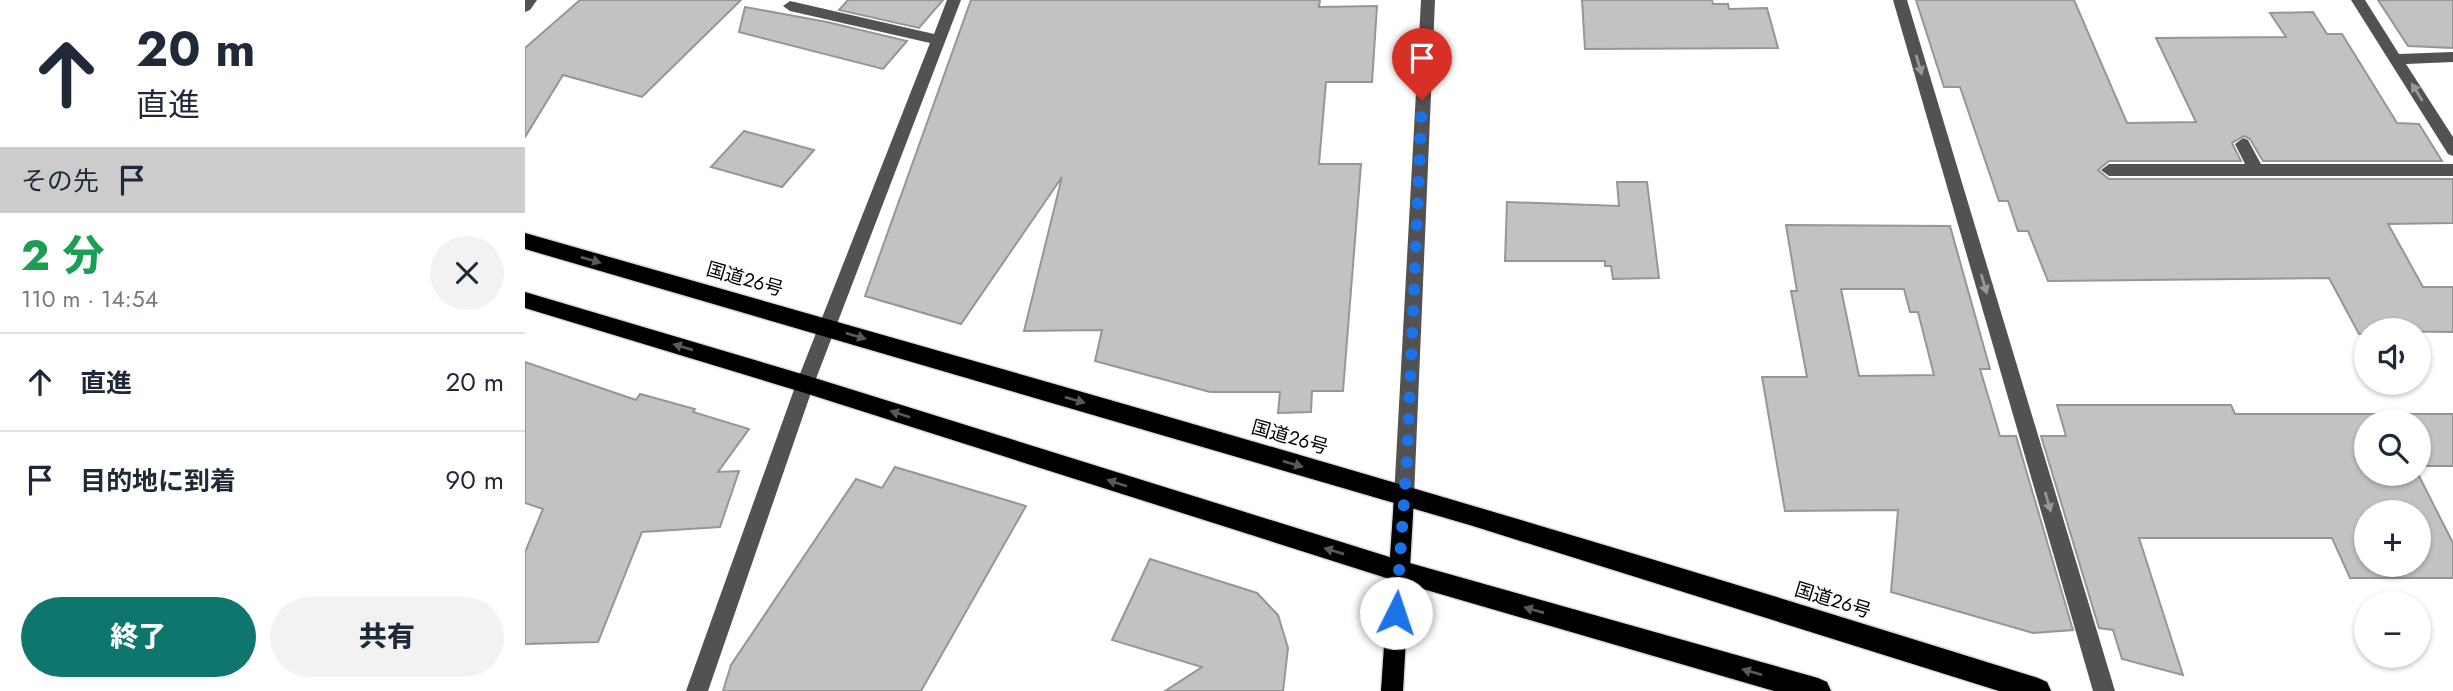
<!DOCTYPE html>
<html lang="ja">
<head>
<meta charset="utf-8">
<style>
  body { margin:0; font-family:Jost,"Noto Sans JP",sans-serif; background:#f2f2f3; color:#1f2937; height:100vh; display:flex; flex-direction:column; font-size:26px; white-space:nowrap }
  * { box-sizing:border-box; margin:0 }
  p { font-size:23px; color:#747a83 }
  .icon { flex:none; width:38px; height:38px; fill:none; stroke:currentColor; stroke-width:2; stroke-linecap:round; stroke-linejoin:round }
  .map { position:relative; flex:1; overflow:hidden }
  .panel { display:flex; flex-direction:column; background:#fff; width:525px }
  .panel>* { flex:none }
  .top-card { background:#fff; color:#1f2937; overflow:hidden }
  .fabs { position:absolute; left:1829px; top:318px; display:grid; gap:14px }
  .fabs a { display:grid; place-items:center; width:77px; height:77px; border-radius:50%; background:#fff; box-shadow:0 2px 5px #0004; font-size:35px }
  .pin { position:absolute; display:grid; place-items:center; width:60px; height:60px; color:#fff; margin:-72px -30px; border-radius:50% 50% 50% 0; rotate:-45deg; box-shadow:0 0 7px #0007 }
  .pin .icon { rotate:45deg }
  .me { position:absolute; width:77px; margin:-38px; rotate:4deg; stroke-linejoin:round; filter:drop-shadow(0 0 5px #0008) }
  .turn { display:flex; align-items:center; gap:24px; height:147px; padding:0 21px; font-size:32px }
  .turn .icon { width:91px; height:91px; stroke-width:2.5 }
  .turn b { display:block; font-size:49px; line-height:60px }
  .then { display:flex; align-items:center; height:66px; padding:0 21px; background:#0003; gap:14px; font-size:26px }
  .round { display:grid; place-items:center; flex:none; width:74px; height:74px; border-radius:37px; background:#f2f2f3 }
  .headline { display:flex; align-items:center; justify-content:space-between; height:119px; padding:0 21px }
  h1 { font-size:42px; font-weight:800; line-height:52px; color:#1e9e55 }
  .action { display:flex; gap:14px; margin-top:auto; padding:14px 21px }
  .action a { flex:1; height:80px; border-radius:42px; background:#0f766e; color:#fff; font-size:28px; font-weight:800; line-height:80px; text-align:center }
  .action a+a { background:#f2f2f3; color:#1f2937 }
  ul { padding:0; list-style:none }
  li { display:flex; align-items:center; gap:21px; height:98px; padding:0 21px; border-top:2px solid #e0e1e3 }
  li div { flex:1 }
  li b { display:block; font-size:26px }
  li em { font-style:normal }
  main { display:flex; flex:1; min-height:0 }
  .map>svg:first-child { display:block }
  .building { fill:#c2c2c2; stroke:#969696; stroke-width:2; fill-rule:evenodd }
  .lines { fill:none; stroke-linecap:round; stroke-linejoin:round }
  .major-casing { stroke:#dbdbdb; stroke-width:3 }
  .highway-casing { stroke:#dbdbdb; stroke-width:3 }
  .minor { fill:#525252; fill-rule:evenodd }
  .major { fill:#000; fill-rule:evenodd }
  .highway { fill:#000; fill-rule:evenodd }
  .oneway { fill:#979797 }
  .oneway2 { fill:#595959 }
  .route { stroke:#1a73e8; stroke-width:12; stroke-dasharray:0 21.6 }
  .labels { text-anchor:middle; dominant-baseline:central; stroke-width:7; stroke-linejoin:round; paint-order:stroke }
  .street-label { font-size:19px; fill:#000; stroke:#fff }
</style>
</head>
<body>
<main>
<section class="panel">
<div class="top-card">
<div class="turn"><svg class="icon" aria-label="ahead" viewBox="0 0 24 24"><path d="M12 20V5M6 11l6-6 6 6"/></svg><div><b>20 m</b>直進</div></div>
<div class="then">その先<svg class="icon" aria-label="arrive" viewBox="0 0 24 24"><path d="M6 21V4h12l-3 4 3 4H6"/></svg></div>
</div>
<div class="headline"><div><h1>2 分</h1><p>110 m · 14:54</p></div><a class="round"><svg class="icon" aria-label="close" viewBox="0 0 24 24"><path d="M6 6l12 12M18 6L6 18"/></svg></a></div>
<ul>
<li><svg class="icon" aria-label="ahead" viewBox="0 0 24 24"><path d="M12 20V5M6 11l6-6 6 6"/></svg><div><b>直進</b></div><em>20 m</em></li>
<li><svg class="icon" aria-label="arrive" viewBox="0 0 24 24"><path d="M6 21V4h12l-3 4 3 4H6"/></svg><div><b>目的地に到着</b></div><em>90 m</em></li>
</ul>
<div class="action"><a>終了</a><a>共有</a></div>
</section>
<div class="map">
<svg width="1928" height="691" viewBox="0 0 1928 691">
  <rect width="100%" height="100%" fill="#fff"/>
  <!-- building -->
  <g class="building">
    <polygon points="55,0 216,0 117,97 38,75 0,137 0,48"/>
    <polygon points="323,0 418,0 394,28 314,10"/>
    <polygon points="446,0 795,0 794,7 852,6 847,82 801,82 794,164 836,164 818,391 787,391 786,412 753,413 755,392 685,392 570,361 577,330 499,331 537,177 436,324 340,296"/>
    <polygon points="1057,0 1187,0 1188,4 1203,4 1204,9 1242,8 1253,48 1060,49"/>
    <polygon points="1391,0 1549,0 1602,123 1671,122 1631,38 1761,37 1745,13 1788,12 1802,34 1817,34 1872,123 1894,124 1917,161 1738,161 1725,139 1719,136 1707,143 1716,161 1584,161 1573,170 1584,179 1928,179 1928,223 1863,224 1898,287 1928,287 1928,332 1841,331 1841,334 1834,334 1804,278 1523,281 1503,231 1493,231 1483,201 1474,201 1435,87 1419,87"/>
    <polygon points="1853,0 1928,0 1928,48 1883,46"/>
    <polygon points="220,7 302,22 382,41 358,69 214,32"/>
    <polygon points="219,131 289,150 257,187 186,167"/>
    <polygon points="1092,182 1122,182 1134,278 1088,279 1086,266 1080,266 1080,261 980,261 982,202 1094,206"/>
    <path d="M1261 225 1425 226 1465 369H1455L1475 436H1491L1548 630 1508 633 1366 592 1373 510 1260 511 1237 377H1282L1266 291H1272ZM1316 289H1379L1385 312H1393L1409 375 1334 376Z"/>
    <polygon points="0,362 111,400 115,394 170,409 168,412 224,429 193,472 214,471 195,527 117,532 73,642 0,644 0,552 18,509 0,503"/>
    <path d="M1532 405H1706L1710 414H1928V466H1894V422H1841V474H1893L1928 543V578H1825L1807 538H1614L1658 675 1597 659 1588 630 1574 628 1516 436H1541ZM1841 513H1894V565H1841Z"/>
    <polygon points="370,467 501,506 396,691 198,691 206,665 331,479 357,488"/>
    <polygon points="625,559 732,593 753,615 763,648 758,691 640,691 677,667 587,640"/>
  </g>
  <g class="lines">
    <defs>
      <polygon id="major" points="879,488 886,491 889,497 878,691 856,691 869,497 872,491"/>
      <g id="highway">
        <path d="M0 233C506 377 1012 520 1513 678L1522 682 1526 691H1474L948 526 0 249Z"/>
        <polygon points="0,292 280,375 874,560 1293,678 1302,682 1306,691 1249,691 874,582 280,393 0,308"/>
      </g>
    </defs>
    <!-- major casing -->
    <use href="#major" class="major-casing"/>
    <!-- highway casing -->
    <use href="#highway" class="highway-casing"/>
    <!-- minor -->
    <g class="minor">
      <polygon points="0,0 12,0 5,10 0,12"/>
      <polygon points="422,0 436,0 289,384 183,691 161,691 271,384 405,43 265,11 258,6 265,1 409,34"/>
      <polygon points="896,0 910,0 889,497 886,503 879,506 872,503 869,497"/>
      <polygon points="1368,0 1382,0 1590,691 1568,691"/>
      <polygon points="1826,0 1840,0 1874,54 1928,52 1928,62 1881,64 1928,137 1928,156 1923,154"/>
      <polygon points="1718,138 1723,140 1736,164 1928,164 1928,176 1584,176 1576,170 1584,164 1720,164 1710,144"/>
    </g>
    <!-- major -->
    <use href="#major" class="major"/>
    <!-- highway -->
    <use href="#highway" class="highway"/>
  </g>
  <!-- one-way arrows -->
  <defs><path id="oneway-solid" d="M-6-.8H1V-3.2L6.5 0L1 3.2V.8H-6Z" transform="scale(1.75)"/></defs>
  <g class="oneway">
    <use href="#oneway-solid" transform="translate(1394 65) rotate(74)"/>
    <use href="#oneway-solid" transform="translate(1892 92) rotate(-122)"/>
    <use href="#oneway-solid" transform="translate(1459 284) rotate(74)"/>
    <use href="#oneway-solid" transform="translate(1523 502) rotate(74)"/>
  </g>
  <g class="oneway2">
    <use href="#oneway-solid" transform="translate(66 260) rotate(16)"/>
    <use href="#oneway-solid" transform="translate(331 336) rotate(16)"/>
    <use href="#oneway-solid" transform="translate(158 347) rotate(-163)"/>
    <use href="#oneway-solid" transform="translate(550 400) rotate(16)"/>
    <use href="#oneway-solid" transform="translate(375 414) rotate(-162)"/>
    <use href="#oneway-solid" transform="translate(768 464) rotate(16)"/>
    <use href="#oneway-solid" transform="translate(592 483) rotate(-162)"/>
    <use href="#oneway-solid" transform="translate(809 551) rotate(-163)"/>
    <use href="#oneway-solid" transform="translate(1009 610) rotate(-164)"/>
    <use href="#oneway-solid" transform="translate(1227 672) rotate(-164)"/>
  </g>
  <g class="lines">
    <!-- route -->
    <polyline class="route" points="871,613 882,460 897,100"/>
  </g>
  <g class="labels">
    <!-- street labels -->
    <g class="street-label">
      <text transform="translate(220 279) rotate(16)">国道26号</text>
      <text transform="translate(765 437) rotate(16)">国道26号</text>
      <text transform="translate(1308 600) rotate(17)">国道26号</text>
    </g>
  </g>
</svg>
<div class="fabs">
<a><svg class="icon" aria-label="sound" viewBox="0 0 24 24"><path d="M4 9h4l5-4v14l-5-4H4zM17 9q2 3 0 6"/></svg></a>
<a><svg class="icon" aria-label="search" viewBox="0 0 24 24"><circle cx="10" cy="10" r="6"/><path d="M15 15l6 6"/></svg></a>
<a>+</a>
<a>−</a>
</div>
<div class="pin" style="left:897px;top:100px;background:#d93025"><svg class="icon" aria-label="arrive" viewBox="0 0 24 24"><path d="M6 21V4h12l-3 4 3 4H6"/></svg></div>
<svg class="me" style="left:871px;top:613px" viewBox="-20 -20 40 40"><circle r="19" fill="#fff"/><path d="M0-13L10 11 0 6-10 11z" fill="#1a73e8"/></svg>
</div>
</main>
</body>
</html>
